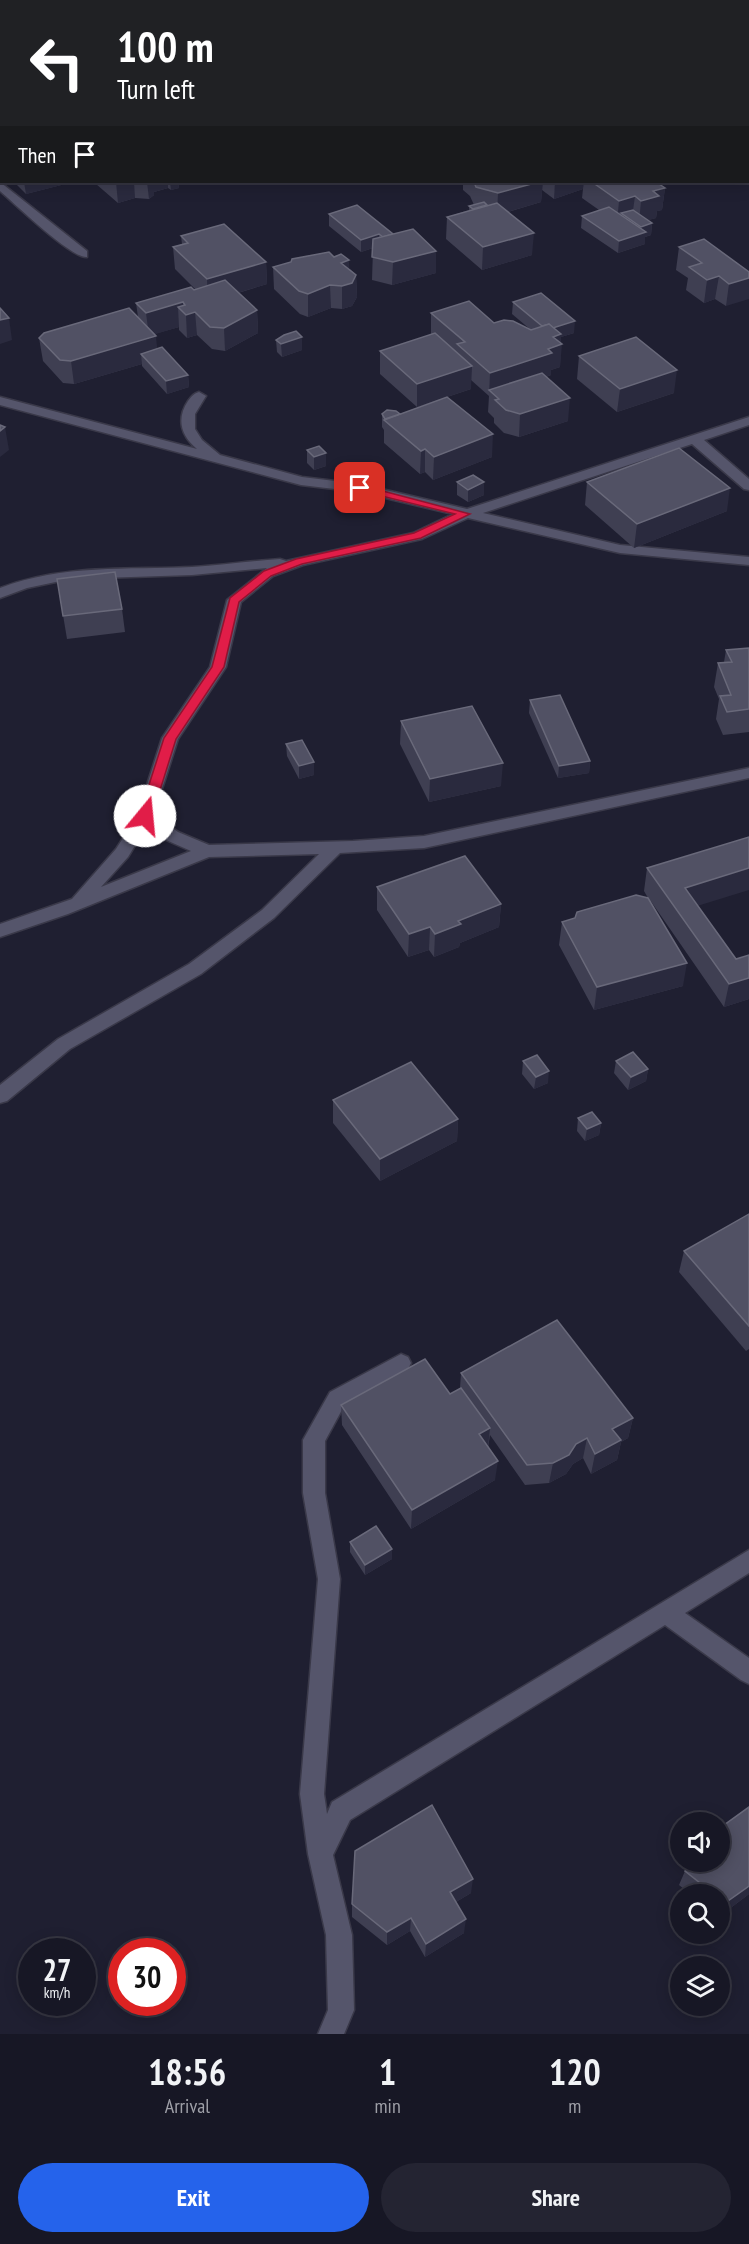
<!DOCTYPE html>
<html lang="en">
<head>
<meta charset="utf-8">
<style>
  body { margin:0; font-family:"PT Sans Narrow",sans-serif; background:#242432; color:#f1f3f6; height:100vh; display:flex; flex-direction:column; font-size:22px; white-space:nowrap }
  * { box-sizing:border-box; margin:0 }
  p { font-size:20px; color:#9e9fa7 }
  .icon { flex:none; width:33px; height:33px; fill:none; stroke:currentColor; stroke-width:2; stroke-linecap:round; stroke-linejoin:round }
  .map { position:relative; height:2034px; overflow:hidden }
  .drawer { display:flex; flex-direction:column; background:#171725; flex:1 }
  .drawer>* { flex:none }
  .hud { position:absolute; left:0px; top:0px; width:750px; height:183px; box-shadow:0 3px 15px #0003,0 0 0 2px #363642; background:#202124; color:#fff; overflow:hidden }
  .buttons { position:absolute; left:670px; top:1812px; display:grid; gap:12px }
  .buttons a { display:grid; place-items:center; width:60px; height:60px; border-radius:50%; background:#171725; box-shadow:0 3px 15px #0003,0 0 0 2px #363642; font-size:30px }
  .speed { position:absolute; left:18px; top:1938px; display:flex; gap:12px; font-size:30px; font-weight:700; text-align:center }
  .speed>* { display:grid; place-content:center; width:78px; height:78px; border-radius:50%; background:#171725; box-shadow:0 3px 15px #0003,0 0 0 2px #363642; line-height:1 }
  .speed small { font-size:15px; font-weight:400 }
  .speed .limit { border:9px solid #d22; background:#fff; color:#111 }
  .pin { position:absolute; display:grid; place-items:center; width:51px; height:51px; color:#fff; margin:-26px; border-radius:12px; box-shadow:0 3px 9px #0006 }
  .me { position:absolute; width:66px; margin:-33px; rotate:17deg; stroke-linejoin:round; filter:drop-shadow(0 0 4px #0008) }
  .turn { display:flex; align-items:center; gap:21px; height:126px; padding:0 18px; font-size:27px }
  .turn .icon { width:78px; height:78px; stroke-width:2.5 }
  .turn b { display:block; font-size:42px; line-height:51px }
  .then { display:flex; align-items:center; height:57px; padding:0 18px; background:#0003; gap:12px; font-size:22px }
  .eta { display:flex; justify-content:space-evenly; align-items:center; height:102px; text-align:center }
  .eta b { font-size:36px; font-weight:700; line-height:42px }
  .button { display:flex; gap:12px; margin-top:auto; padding:12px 18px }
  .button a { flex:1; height:69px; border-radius:36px; background:#2563eb; color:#fff; font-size:24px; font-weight:700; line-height:69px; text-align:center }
  .button a+a { background:#242432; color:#f1f3f6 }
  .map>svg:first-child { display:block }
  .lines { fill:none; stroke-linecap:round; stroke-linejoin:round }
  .minor-casing { stroke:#3a3949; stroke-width:3 }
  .minor { fill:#55556b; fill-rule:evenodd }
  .wall { fill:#3f3f52 }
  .shaded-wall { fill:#2a2a3e }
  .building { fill:#515164; stroke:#69697a; stroke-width:1.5 }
  .route { fill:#e11d48; stroke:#92132f; stroke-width:1.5 }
</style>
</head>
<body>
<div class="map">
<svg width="749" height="2034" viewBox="0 0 749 2034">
  <rect width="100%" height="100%" fill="#1f1f31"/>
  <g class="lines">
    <defs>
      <g id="minor">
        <path d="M0 182 87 251V257C72 259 14 203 0 191Z"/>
        <path d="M199 392 206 396 195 414V429L202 440 220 455 302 477 360 484 467 509 749 417V425L704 440 749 479V490L744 489 692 444 483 513 620 545 749 557V565L620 553 468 518 422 539 303 565 273 576 241 602 226 667 178 739 154 814 178 832 209 845 353 841 424 836 749 768V778L424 848 340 853 274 918 201 974 70 1049 7 1101 0 1103V1085L58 1039 189 964 262 910 319 854 209 857 68 914 0 937V924L72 899 116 849 137 816 162 738 210 667 227 600 267 568 192 575 70 579 27 588 0 598V588C63 564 127 570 192 567 222 565 251 561 280 559L286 561 413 533 453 514 360 492 301 485 0 405V397L197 449C181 436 176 419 188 401 192 396 193 394 199 392ZM147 826 166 840 191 851 101 887 128 857Z"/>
        <polygon points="401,1354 408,1357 411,1363 408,1369 344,1406 325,1441 325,1493 340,1579 324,1794 327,1814 332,1802 749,1550 749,1573 685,1613 749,1658 749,1684 741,1680 665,1625 350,1820 333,1855 352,1935 354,2010 344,2034 318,2034 328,2010 326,1935 308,1854 300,1794 318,1579 303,1493 303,1440 330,1392"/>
      </g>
    </defs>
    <!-- minor casing -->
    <use href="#minor" class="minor-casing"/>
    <!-- minor -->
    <use href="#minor" class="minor"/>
  </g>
  <!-- wall -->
  <g class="wall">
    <polygon points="298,0 367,0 365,1 365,2 301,2"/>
    <polygon points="628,0 726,0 729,2 629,2"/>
    <polygon points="0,50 2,50 2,82 0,80"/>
    <polygon points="2,143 2,168 0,167 0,144"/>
    <polygon points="14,182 73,182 26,194"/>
    <polygon points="95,182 178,182 179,188 171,190 168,188 154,192 154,195 149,199 135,198 118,203 96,184"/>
    <polygon points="463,182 659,182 659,184 665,188 662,210 657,211 656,218 648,220 652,223 651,235 645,237 645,244 618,253 581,228 582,216 599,210 582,198 583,189 554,199 542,190 541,202 508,212 532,255 482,270 446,239 447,217 469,210 469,206 474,205 470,196 463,190"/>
    <polygon points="329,214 393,234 436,251 436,273 392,285 372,280 373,248 361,252 329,226"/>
    <polygon points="181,236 266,262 267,284 238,293 257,310 258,333 225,351 212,349 197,335 187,338 179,330 179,327 154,334 157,349 188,375 189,387 167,394 142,366 142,364 74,384 63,383 43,361 39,338 138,317 136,303 195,289 175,269 173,247 182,244"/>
    <polygon points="679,247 749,272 726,306 715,299 704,303 686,290 688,278 676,270"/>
    <polygon points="273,267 350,269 356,275 357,297 352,306 342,309 331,308 308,317 300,314 274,289"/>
    <polygon points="513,302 574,333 561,337 560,367 551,370 551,375 546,377 568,421 519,437 504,433 494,423 494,418 488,412 489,396 471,380 471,389 447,397 492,457 433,480 425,472 420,474 384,443 384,430 382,427 382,414 400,414 442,399 417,407 380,374 380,351 431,335 431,313 494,323 531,330 512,314"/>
    <polygon points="276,340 302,350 282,357 277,352"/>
    <polygon points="579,356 674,393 617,412 577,379"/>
    <polygon points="307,450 326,466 314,470 307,463"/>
    <polygon points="457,482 484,495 468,502 457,495"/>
    <polygon points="587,482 727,511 634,548 585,505"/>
    <polygon points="57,579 122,609 125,632 67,639"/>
    <polygon points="749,648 749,732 723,735 716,719 719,699 714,687 718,663 724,662 726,650"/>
    <polygon points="530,700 590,761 589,773 558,778 529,713"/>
    <polygon points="401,721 501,786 429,802 400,744"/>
    <polygon points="286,744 314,775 299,779 287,756"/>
    <polygon points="647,868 698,906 736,959 749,955 749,999 724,1007 650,900 683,986 594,1010 559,945 562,922 648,898 644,891"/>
    <polygon points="377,887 501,904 499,927 460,943 459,947 434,957 429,950 408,957 377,910"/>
    <polygon points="523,1061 548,1083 534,1089 522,1074"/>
    <polygon points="616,1061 648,1069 646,1081 628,1090 614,1073"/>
    <polygon points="333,1100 458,1119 457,1141 380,1181 333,1123"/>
    <polygon points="578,1118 601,1123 599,1135 585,1141 577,1131"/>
    <polygon points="749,1214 749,1349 746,1351 679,1272 684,1251"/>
    <polygon points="461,1373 633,1418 628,1438 621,1442 617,1460 591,1474 583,1458 573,1464 566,1474 549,1483 525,1485 490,1435 488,1448 495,1480 411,1529 342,1425 341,1405 450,1394 460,1388"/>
    <polygon points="350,1542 392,1559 365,1575 350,1552"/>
    <polygon points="685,1871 749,1894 720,1916 720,1894 690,1894 679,1885"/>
    <polygon points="471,1893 456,1902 464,1933 425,1957 410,1931 387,1945 352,1917 352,1904"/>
  </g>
  <!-- shaded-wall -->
  <g class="shaded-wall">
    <rect x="312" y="0" width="13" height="2"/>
    <rect x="332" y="0" width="12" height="2"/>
    <polygon points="351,0 367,0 365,1 365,2 351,2"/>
    <rect x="647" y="0" width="17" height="2"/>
    <polygon points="2,25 2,47 0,47 0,26"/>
    <polygon points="0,94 2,94 2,117 0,119"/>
    <polygon points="24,182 73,182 26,194"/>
    <polygon points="116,182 134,182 135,198 118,203"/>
    <polygon points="147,182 168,182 168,188 154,192 154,195 149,199"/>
    <polygon points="170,182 178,182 179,188 171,190"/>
    <polygon points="539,182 543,182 541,202 497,215 498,193"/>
    <polygon points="555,182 584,182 583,189 554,199"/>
    <polygon points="665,188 662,210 657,211 656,218 639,223 641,201 653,191"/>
    <polygon points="635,196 632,218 621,213 620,222 617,223 619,201"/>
    <polygon points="652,223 651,235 645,237 645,244 618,253 619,241 640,234 641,227"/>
    <polygon points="534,233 532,255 482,270 483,247"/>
    <polygon points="379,234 379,246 361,252 361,240"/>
    <polygon points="436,251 436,273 392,285 393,262"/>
    <polygon points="349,260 350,283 341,263"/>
    <polygon points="266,262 267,284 208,302 207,279"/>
    <polygon points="356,275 357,297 352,306 342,309 342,286"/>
    <polygon points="719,276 715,299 704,303 707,280"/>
    <polygon points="749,278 749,299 726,306 729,284"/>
    <polygon points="330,285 331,308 308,317 308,294"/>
    <polygon points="183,302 184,313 178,307 179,327 149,336 146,313"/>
    <polygon points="257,310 258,333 225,351 224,328"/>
    <polygon points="195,312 197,335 187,338 186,315"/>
    <polygon points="9,318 12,340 0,344 0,320"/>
    <polygon points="575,321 574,333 561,337 561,345 562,344 560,367 551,370 551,375 494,394 489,390 489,396 490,373 546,330"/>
    <polygon points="156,336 158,359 141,354 142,364 74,384 71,361"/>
    <polygon points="302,337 302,350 282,357 281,344"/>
    <polygon points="472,366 471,389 417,407 417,384"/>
    <polygon points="677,370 674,393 617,412 620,389"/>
    <polygon points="188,375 189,387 167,394 166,381"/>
    <polygon points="570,398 568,421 519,437 520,414"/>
    <polygon points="5,427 9,450 0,457 0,431"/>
    <polygon points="493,434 492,457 433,480 434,457"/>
    <polygon points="425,449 425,472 420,474 421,451"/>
    <polygon points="326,453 326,466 314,470 314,457"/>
    <polygon points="484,482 484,495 468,502 468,490"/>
    <polygon points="730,488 727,511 634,548 637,524"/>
    <polygon points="590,761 589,773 558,778 559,766"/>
    <polygon points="314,762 314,775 299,779 299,766"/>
    <polygon points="503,763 501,786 429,802 430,779"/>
    <polygon points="749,868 749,890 681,911 685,888"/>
    <polygon points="501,904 499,927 460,943 459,947 434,957 435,934 458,921"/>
    <polygon points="430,927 429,950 408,957 409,934"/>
    <polygon points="687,963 683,986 594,1010 597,987"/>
    <polygon points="749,978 749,999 724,1007 729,984"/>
    <polygon points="648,1069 646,1081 628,1090 631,1077"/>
    <polygon points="549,1071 548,1083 534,1089 536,1077"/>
    <polygon points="458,1119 457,1141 380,1181 380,1159"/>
    <polygon points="601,1123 599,1135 585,1141 587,1129"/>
    <polygon points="633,1418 628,1438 621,1442 617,1460 591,1474 595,1454 612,1429"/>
    <polygon points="490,1428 488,1447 479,1434"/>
    <polygon points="587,1438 583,1458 573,1464 566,1474 549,1483 553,1463 576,1444"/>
    <polygon points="498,1461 495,1480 411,1529 412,1510"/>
    <polygon points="392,1549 392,1559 365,1575 365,1565"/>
    <polygon points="473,1879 471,1893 449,1906 450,1892"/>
    <polygon points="749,1886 749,1894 720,1916 720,1913 725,1903"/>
    <polygon points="411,1918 410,1931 387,1945 387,1932"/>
    <polygon points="466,1919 464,1933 425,1957 426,1944"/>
  </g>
  <!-- building -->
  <g class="building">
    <polygon points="0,0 19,0 21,2 2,2 2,25 0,26"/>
    <polygon points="61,0 109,0 111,2 61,2"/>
    <polygon points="249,0 284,0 286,2 243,2"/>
    <polygon points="373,0 403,0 405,2 376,2"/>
    <polygon points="532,0 568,0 571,2 527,2"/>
    <polygon points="568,0 582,0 584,2 571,2"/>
    <polygon points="664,0 726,0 729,2 666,2"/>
    <polygon points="2,61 2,72 0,71 0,62"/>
    <polygon points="0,81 2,82 2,94 0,94"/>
    <polygon points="474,182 539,182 498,193 476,187"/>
    <polygon points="592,182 656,182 665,188 653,191 659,196 641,201 635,196 619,201"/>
    <polygon points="484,202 487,205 473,209 469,206"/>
    <polygon points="497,203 534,233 483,247 447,217"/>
    <polygon points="357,205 393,234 383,237 379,234 361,240 329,214"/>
    <polygon points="609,207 646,232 619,241 582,216"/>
    <polygon points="633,210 652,223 641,227 621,213"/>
    <polygon points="224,224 266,262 207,279 173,247 188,243 181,236"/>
    <polygon points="413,229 436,251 393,262 372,257 373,239"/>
    <polygon points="704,239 749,272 749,278 729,284 719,276 707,280 689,267 702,263 679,247"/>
    <polygon points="329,252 334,257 341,254 349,260 341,263 356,275 352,283 342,286 330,285 308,294 299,291 273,267 291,262 292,259"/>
    <polygon points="225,280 257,310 224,328 210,327 195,312 186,315 178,307 185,305 183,302 146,313 136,303 191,287 194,290"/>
    <polygon points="541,293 575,321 553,328 549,324 542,326 513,302"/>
    <polygon points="469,301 494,323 504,320 513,321 531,330 549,324 561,334 553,337 562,344 548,349 552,353 490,373 457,344 465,342 431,313"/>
    <polygon points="0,308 9,318 0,320"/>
    <polygon points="129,308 156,336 71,361 60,360 39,338 44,333"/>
    <polygon points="296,331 302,337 281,344 276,340 284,335"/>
    <polygon points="435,333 472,366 417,384 380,351"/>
    <polygon points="636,337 677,370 620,389 579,356"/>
    <polygon points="162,347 188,375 166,381 141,354"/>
    <polygon points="542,373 570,398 520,414 506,410 495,400 499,399 489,390"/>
    <polygon points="447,397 493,434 434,457 425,449 421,451 384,420"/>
    <polygon points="387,410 396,411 400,414 385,419 382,414"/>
    <polygon points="0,425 5,427 0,431"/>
    <polygon points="319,446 326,453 314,457 307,450"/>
    <polygon points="679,448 730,488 637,524 587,482"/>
    <polygon points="473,475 484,482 468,490 457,482"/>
    <polygon points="115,572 122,609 63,616 57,579"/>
    <polygon points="749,648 749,709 727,712 720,696 731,695 718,663 732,662 726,650"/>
    <polygon points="560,695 590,761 559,766 530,700"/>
    <polygon points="472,706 503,763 430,779 401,721"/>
    <polygon points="302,740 314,762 299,766 286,744"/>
    <polygon points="749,837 749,868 685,888 736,959 749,955 749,978 729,984 647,868"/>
    <polygon points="465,856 501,904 458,921 461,924 435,934 430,927 409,934 377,887"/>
    <polygon points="636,895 648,898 687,963 597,987 562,922 575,918 577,912"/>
    <polygon points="633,1052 648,1069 631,1077 616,1061"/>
    <polygon points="537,1055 549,1071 536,1077 523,1061"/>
    <polygon points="411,1062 458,1119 380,1159 333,1100"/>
    <polygon points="592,1112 601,1123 587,1129 578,1118"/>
    <polygon points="749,1214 749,1326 684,1251"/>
    <polygon points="557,1320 633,1418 612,1429 621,1440 595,1454 587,1438 576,1444 569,1455 553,1463 527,1465 461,1373"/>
    <polygon points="425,1359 450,1394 461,1388 490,1428 479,1434 498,1461 412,1510 341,1405"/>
    <polygon points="376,1526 392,1549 365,1565 350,1542"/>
    <polygon points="432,1805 473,1879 450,1892 466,1919 426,1944 411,1918 387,1932 352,1904 355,1851"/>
    <polygon points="749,1807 749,1886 725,1903 720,1899 720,1894 714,1894 685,1871 691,1862 720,1862 720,1828"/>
  </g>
  <!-- route -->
  <polygon class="route" points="360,485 470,514 421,538 302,564 271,576 239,602 224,667 176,739 152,816 150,819 141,819 139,816 164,738 212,667 230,598 264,571 296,559 414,533 455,514 357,490 355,488"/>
</svg>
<div class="buttons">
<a><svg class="icon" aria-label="sound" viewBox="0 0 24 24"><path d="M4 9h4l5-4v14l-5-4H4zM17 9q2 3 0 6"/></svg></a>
<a><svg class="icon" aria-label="search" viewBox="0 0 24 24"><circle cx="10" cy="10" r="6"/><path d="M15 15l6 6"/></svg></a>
<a><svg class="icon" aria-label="layers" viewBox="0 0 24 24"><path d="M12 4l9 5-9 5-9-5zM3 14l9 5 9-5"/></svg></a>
</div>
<div class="speed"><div>27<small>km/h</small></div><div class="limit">30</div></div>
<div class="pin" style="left:360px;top:488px;background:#d93025"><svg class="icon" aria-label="arrive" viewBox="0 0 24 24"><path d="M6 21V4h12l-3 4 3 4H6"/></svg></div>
<svg class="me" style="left:145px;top:816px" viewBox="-20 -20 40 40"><circle r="19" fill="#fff"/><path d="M0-13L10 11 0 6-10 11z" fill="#e11d48"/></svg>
<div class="hud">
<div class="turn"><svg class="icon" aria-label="left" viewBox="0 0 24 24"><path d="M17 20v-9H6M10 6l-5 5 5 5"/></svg><div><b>100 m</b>Turn left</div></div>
<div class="then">Then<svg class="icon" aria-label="arrive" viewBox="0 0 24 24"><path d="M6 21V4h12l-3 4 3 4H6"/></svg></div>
</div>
</div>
<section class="drawer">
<div class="eta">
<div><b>18:56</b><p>Arrival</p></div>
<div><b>1</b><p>min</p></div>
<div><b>120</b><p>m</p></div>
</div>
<div class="button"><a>Exit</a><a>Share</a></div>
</section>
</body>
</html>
